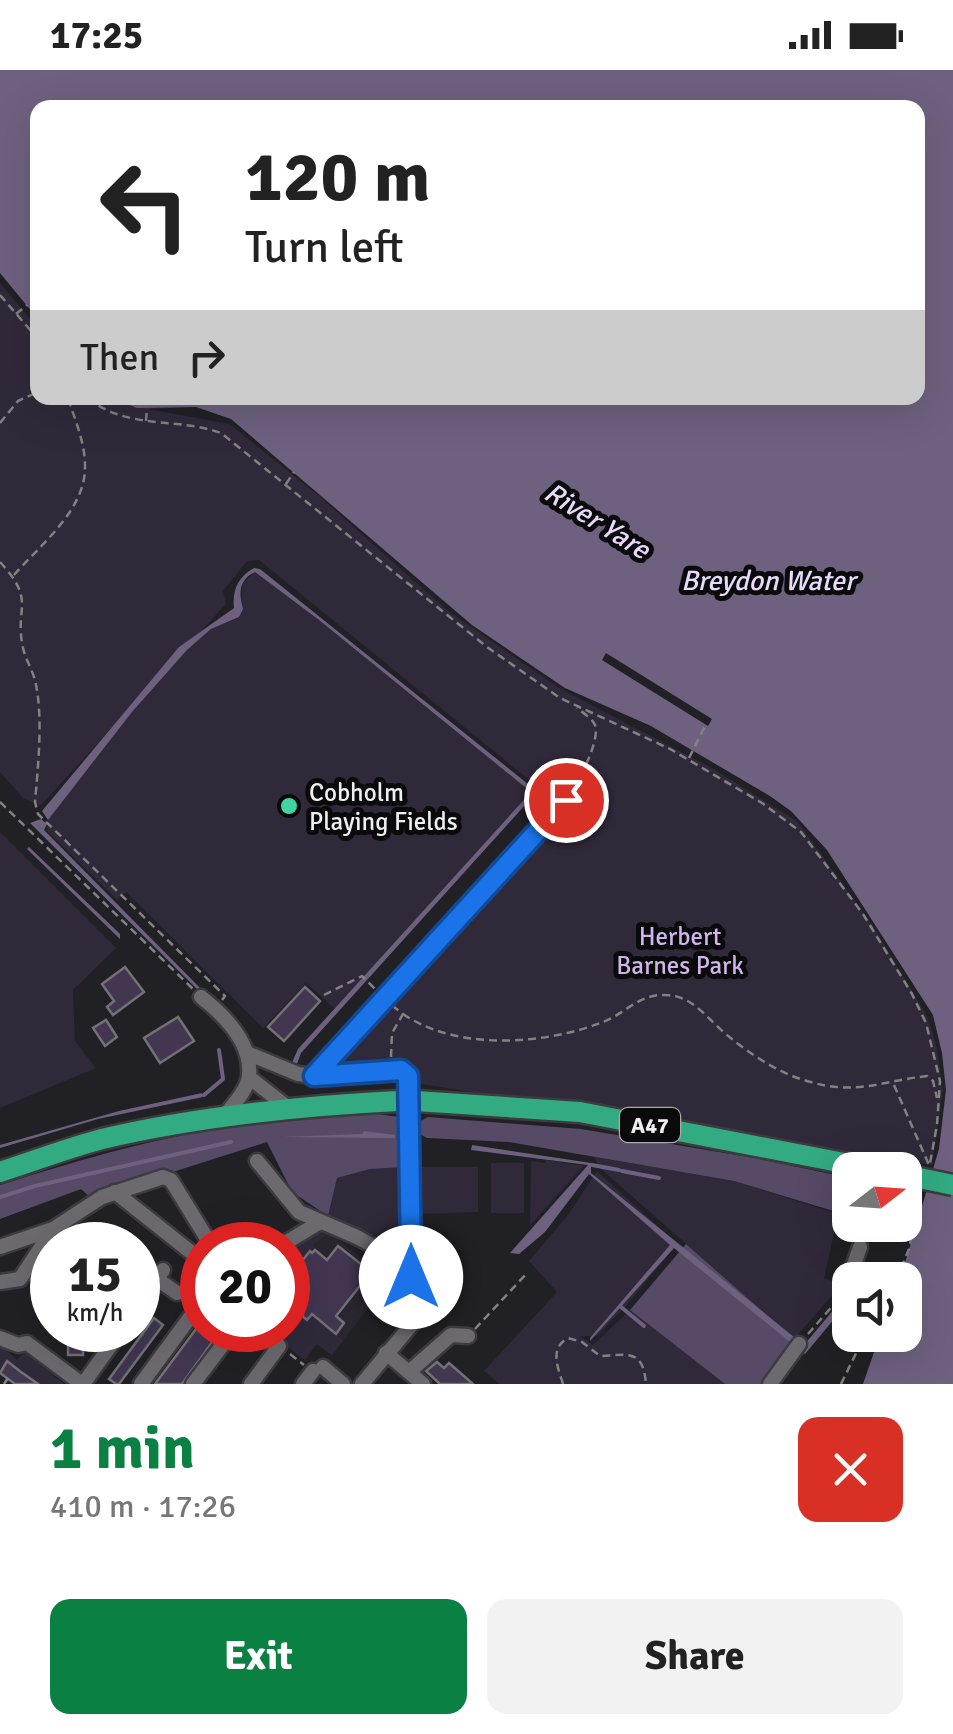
<!DOCTYPE html>
<html lang="en">
<head>
<meta charset="utf-8">
<style>
  body { margin:0; font-family:Signika,sans-serif; background:#f2f2f2; color:#222; height:100vh; display:flex; flex-direction:column; font-size:38px; white-space:nowrap }
  * { box-sizing:border-box; margin:0 }
  p { font-size:32px; color:#767676 }
  .icon { flex:none; width:55px; height:55px; fill:none; stroke:currentColor; stroke-width:2; stroke-linecap:round; stroke-linejoin:round }
  .map { position:relative; height:1314px; overflow:hidden }
  .drawer { display:flex; flex-direction:column; background:#fff; flex:1 }
  .drawer>* { flex:none }
  .top-card { position:absolute; left:30px; top:30px; width:895px; height:305px; border-radius:20px; box-shadow:0 10px 40px #0002; background:#fff; color:#222; overflow:hidden }
  .needle { width:65px; rotate:73deg }
  .buttons { position:absolute; left:832px; top:1082px; display:grid; gap:20px }
  .buttons a { display:grid; place-items:center; width:90px; height:90px; border-radius:20px; background:#fff; box-shadow:0 10px 40px #0002; font-size:50px }
  .speed { position:absolute; left:30px; top:1152px; display:flex; gap:20px; font-size:50px; font-weight:700; text-align:center }
  .speed>* { display:grid; place-content:center; width:130px; height:130px; border-radius:50%; background:#fff; box-shadow:0 10px 40px #0002; line-height:1 }
  .speed small { font-size:25px; font-weight:400 }
  .speed .limit { border:15px solid #d22; background:#fff; color:#111 }
  .pin { position:absolute; display:grid; place-items:center; width:85px; height:85px; color:#fff; margin:-42px; border:5px solid #fff; border-radius:50%; box-shadow:0 2px 10px #0007 }
  .me { position:absolute; width:110px; margin:-55px; rotate:0deg; stroke-linejoin:round; filter:drop-shadow(0 0 8px #0008) }
  .turn { display:flex; align-items:center; gap:35px; height:210px; padding:0 50px; font-size:45px }
  .turn .icon { width:130px; height:130px; stroke-width:2.5 }
  .turn b { display:block; font-size:70px; line-height:85px }
  .then { display:flex; align-items:center; height:95px; padding:0 50px; background:#0003; gap:20px; font-size:38px }
  .round { display:grid; place-items:center; flex:none; width:105px; height:105px; border-radius:20px; background:#f2f2f2 }
  .summary { display:flex; align-items:center; justify-content:space-between; height:170px; padding:0 50px }
  h1 { font-size:60px; font-weight:800; line-height:75px; color:#0b8043 }
  .primary-button { display:flex; gap:20px; margin-top:auto; padding:20px 50px }
  .primary-button a { flex:1; height:115px; border-radius:20px; background:#0b8043; color:#fff; font-size:40px; font-weight:800; line-height:115px; text-align:center }
  .primary-button a+a { background:#f2f2f2; color:#222 }
  .status { display:flex; justify-content:space-between; align-items:center; height:70px; padding:0 50px; background:#fff; direction:ltr }
  .status svg { height:28px; fill:currentColor }
  .map>svg:first-child { display:block }
  .built { fill:#2a2630 }
  .green { fill:#30293a }
  .forest { fill:#564a67 }
  .water { fill:#6d617f }
  .pier { fill:#212024 }
  .lines { fill:none; stroke-linecap:round; stroke-linejoin:round }
  .stream { stroke:#6d617f; stroke-width:4 }
  .building { fill:#423651; stroke:#737176; stroke-width:2.5 }
  .minor-casing { stroke:#3d3b3f; stroke-width:19 }
  .highway-casing { stroke:#3d3b3f; stroke-width:25 }
  .path { stroke:#828184; stroke-width:2.5; stroke-dasharray:8 5; stroke-linecap:butt }
  .minor { stroke:#6c6a6f; stroke-width:14 }
  .highway { stroke:#33ab82; stroke-width:20 }
  .highway-bridge-casing { stroke:#3d3b3f; stroke-width:25; stroke-linecap:butt }
  .highway-bridge { stroke:#33ab82; stroke-width:20 }
  .route-casing { stroke:#114b97; stroke-width:25 }
  .route { stroke:#1a73e8; stroke-width:18 }
  .poi-dot { fill:#40d4a2; stroke:#0a0a0b; stroke-width:4 }
  .labels { text-anchor:middle; dominant-baseline:central; stroke-width:10; stroke-linejoin:round; paint-order:stroke }
  .shield { fill:#0a0a0b; stroke:#aaaaac; stroke-width:2.5 }
  .shield-label { font-size:22px; font-weight:bold; fill:#efeef1 }
  .poi-label { font-size:25px; fill:#efeef1; stroke:#0a0a0b; text-anchor:start }
  .park-label { font-size:25px; fill:#cdb6ec; stroke:#0a0a0b }
  .water-label { font-size:28px; font-style:italic; fill:#e8dafc; stroke:#0a0a0b }
</style>
</head>
<body>
<div class="status"><b>17:25</b><svg viewBox="0 0 49 12"><path d="M0 12V9h3v3zM5 12V6h3v6zM10 12V3h3v9zM15 12V0h3v12zM26 1h20v11H26zM47 4h2v5h-2z"/></svg></div>
<div class="map">
<svg width="953" height="1314" viewBox="0 0 953 1314">
  <rect width="100%" height="100%" fill="#212024"/>
  <!-- built -->
  <polygon class="built" points="319,1162 329,1163 379,1201 370,1215 379,1224 332,1285 317,1274 305,1290 269,1263 264,1268 254,1260 288,1260 288,1181"/>
  <!-- green -->
  <g class="green">
    <polygon points="0,213 37,257 38,328 105,328 111,333 123,335 112,328 206,329 806,741 935,942 951,1037 905,1210 900,1210 939,1079 946,1020 942,983 933,945 827,780 791,741 770,726 651,656 565,618 472,555 231,349 196,337 148,339 230,354 319,426 448,541 559,618 712,698 797,751 873,856 927,946 937,978 943,1020 932,1095 421,1014 413,995 330,997 571,744 259,490 247,491 223,521 226,534 40,736 23,728 0,702"/>
    <polygon points="255,502 319,550 531,722 335,939 306,913 263,958 126,822 117,830 47,761 48,750 132,642 187,580 211,559 240,547 243,512"/>
    <polygon points="0,762 116,878 73,920 75,971 96,998 0,1038"/>
    <polygon points="594,1087 734,1111 838,1144 824,1209 843,1213 794,1269 600,1098"/>
    <polygon points="546,1090 584,1096 530,1155 531,1091 545,1093"/>
    <rect x="491" y="1093" width="33" height="50"/>
    <polygon points="405,1097 408,1174 402,1177 328,1146 337,1108 370,1099"/>
    <polygon points="419,1097 478,1097 478,1142 419,1144"/>
    <polygon points="597,1101 677,1174 625,1237 597,1266 580,1266 593,1275 630,1240 725,1314 499,1314 484,1301 557,1222 529,1191 568,1145"/>
    <polygon points="319,1162 329,1163 313,1175 315,1180 292,1203 288,1200 288,1181"/>
    <polygon points="288,1227 294,1232 291,1237 307,1250 313,1245 343,1271 332,1285 316,1274 305,1290 269,1263 264,1268 254,1260 288,1260"/>
    <polygon points="0,1275 17,1290 25,1282 64,1314 38,1314 7,1291 0,1299"/>
  </g>
  <!-- forest -->
  <g class="forest">
    <path d="M376 1044 400 1047 404 1058 405 1097 370 1099 337 1108 328 1146 292 1122 267 1072 91 1128 81 1119 0 1149V1115C82 1089 167 1064 253 1054 294 1049 335 1047 376 1044Z"/>
    <polygon points="428,1047 581,1059 755,1088 850,1108 850,1146 734,1111 509,1072 427,1068 420,1064 417,1053"/>
    <polygon points="686,1174 794,1269 761,1314 725,1314 630,1240"/>
  </g>
  <!-- water -->
  <g class="water">
    <polygon points="0,0 953,0 953,1314 863,1314 880,1265 905,1265 905,1210 900,1210 939,1079 946,1020 942,983 933,945 827,780 791,741 770,726 651,656 565,618 472,555 231,349 196,337 137,338 112,328 918,328 918,38 38,38 37,248 0,203"/>
    <path d="M254 498 260 499 533 718 535 724 301 983 295 999 290 997 298 979 531 722 319 550 255 502C238 510 239 524 243 539L239 547 211 559 187 580 132 642 48 750 42 741 179 577 234 538C232 520 238 507 254 498Z"/>
    <polygon points="41,749 47,754 44,760 206,924 204,926 30,753"/>
    <polygon points="29,777 120,864 120,869 27,779"/>
    <polygon points="202,1023 203,1027 98,1049 0,1078 0,1075 119,1041"/>
    <polygon points="364,1061 395,1065 395,1068 282,1067 362,1064"/>
    <polygon points="472,1075 591,1093 591,1103 794,1267 790,1272 674,1178 590,1271 590,1268 670,1175 589,1104 545,1162 519,1184 510,1183 588,1095 471,1080"/>
    <polygon points="850,1220 850,1230 805,1284 799,1281"/>
  </g>
  <!-- pier -->
  <polygon class="pier" points="606,583 712,649 708,656 602,590"/>
  <g class="lines">
    <!-- stream -->
    <g class="stream">
      <polyline points="204,1025 223,1009 219,980"/>
      <polyline points="592,1095 619,1100"/>
      <polyline points="622,1101 659,1108"/>
      <polyline points="0,1127 35,1116 231,1072"/>
      <polyline points="621,1237 644,1256"/>
    </g>
  </g>
  <!-- building -->
  <g class="building">
    <polygon points="125,897 144,922 113,945 107,937 114,931 102,914"/>
    <polygon points="305,917 320,931 284,971 268,957"/>
    <polygon points="178,947 194,971 160,993 144,968"/>
    <polygon points="106,950 117,967 105,976 93,958"/>
    <polygon points="338,1176 371,1202 336,1246 344,1253 336,1264 312,1244 307,1250 291,1236 294,1232 288,1227 288,1199 292,1203 310,1181 312,1183 315,1180 327,1190"/>
    <polygon points="154,1248 163,1255 119,1314 116,1314 109,1309"/>
    <polygon points="202,1251 202,1260 221,1260 182,1314 155,1314"/>
    <polygon points="68,1260 84,1260 83,1285 68,1285"/>
    <polygon points="7,1291 21,1302 38,1314 15,1314 0,1303"/>
    <polygon points="437,1292 444,1298 449,1293 473,1314 440,1314 426,1301"/>
  </g>
  <g class="lines">
    <defs>
      <g id="minor">
        <path d="M201 927C224 945 252 973 249 1005 248 1019 234 1034 225 1045"/>
        <polyline points="247,983 298,1004 314,1006 401,1000 405,1002 411,1155 411,1184 405,1196"/>
        <polyline points="314,1006 567,730"/>
        <polyline points="250,1008 287,1037"/>
        <polyline points="257,1091 299,1142 357,1167 403,1193 423,1238"/>
        <polyline points="115,1122 202,1191"/>
        <polyline points="282,1175 320,1152"/>
        <polyline points="0,1177 53,1159 102,1127 163,1107 171,1110 211,1175"/>
        <polyline points="157,1209 177,1223"/>
        <polyline points="0,1212 20,1209 53,1159"/>
        <polyline points="372,1217 396,1188"/>
        <polyline points="844,1223 860,1177"/>
        <polyline points="138,1237 163,1200"/>
        <polyline points="0,1268 18,1275 27,1273 82,1314"/>
        <polyline points="386,1283 423,1314"/>
        <polyline points="323,1297 343,1314"/>
        <polyline points="409,1302 451,1265 468,1266"/>
        <polyline points="83,1314 122,1260"/>
        <polyline points="141,1314 202,1231"/>
        <polyline points="193,1314 234,1260"/>
        <polyline points="251,1314 279,1276"/>
        <polyline points="303,1314 313,1301"/>
        <polyline points="362,1314 433,1229"/>
        <polyline points="770,1314 799,1274"/>
      </g>
      <g id="highway">
        <polyline points="416,1031 580,1042 880,1100"/>
        <path d="M0 1102C34 1091 68 1078 102 1069 200 1046 298 1036 398 1031"/>
      </g>
    </defs>
    <!-- minor casing -->
    <use href="#minor" class="minor-casing"/>
    <!-- highway casing -->
    <use href="#highway" class="highway-casing"/>
    <!-- path -->
    <g class="path">
      <polyline points="0,225 38,269"/>
      <polyline points="16,244 27,235"/>
      <path d="M88 328C126 360 177 347 221 363L487 577 560 628 670 679 762 733 801 762 863 844 912 924 926 953 940 1011 937 1055 930 1093"/>
      <polyline points="146,351 147,338"/>
      <polyline points="0,353 18,331 38,322"/>
      <polyline points="286,414 294,402"/>
      <path d="M0 492C37 532 14 536 23 578 26 591 34 602 36 615 43 649 38 697 35 732L38 744 225 926 222 930"/>
      <path d="M14 505C40 475 86 440 85 396 85 372 75 350 68 328"/>
      <polyline points="689,688 706,654"/>
      <path d="M574 717C582 705 600 669 595 655 592 648 583 643 577 638"/>
      <polyline points="0,732 193,919"/>
      <polyline points="324,925 362,906 377,921"/>
      <path d="M403 944C457 981 544 975 603 952 626 943 639 924 665 925 693 925 707 949 727 965 750 984 778 1003 807 1011 855 1026 882 1011 927 1006L933 1011 937 1028"/>
      <polyline points="391,987 392,963 403,944 394,937"/>
      <polyline points="894,1015 929,1095"/>
      <polyline points="896,1210 909,1179 920,1124"/>
      <polyline points="475,1259 528,1202"/>
      <polyline points="99,1260 99,1272"/>
      <polyline points="808,1264 836,1232"/>
      <polyline points="290,1284 304,1295"/>
      <polyline points="4,1314 8,1308"/>
      <path d="M563 1314C558 1298 549 1278 568 1268L582 1272 600 1286C628 1285 643 1278 646 1314"/>
      <polyline points="841,1314 865,1265"/>
    </g>
    <!-- minor -->
    <use href="#minor" class="minor"/>
    <!-- highway -->
    <use href="#highway" class="highway"/>
    <defs>
      <g id="highway-bridge">
        <polyline points="398,1031 416,1031"/>
        <polyline points="905,1105 953,1115"/>
      </g>
    </defs>
    <!-- highway-bridge casing -->
    <use href="#highway-bridge" class="highway-bridge-casing"/>
    <!-- highway-bridge -->
    <use href="#highway-bridge" class="highway-bridge"/>
  </g>
  <g class="lines">
    <defs>
      <polyline id="route" points="411,1207 405,1196 411,1184 408,1006 401,1000 314,1006 566,730"/>
    </defs>
    <!-- route casing -->
    <use href="#route" class="route-casing"/>
    <!-- route -->
    <use href="#route" class="route"/>
  </g>
  <!-- markers -->
  <circle class="poi-dot" cx="289" cy="736" r="10"/>
  <g class="labels">
    <!-- shield labels -->
    <rect class="shield" x="620" y="1038" width="60" height="34" rx="8"/>
    <g class="shield-label">
      <text x="650" y="1055">A47</text>
    </g>
    <!-- poi labels -->
    <g class="poi-label">
      <text x="309" y="722">Cobholm<tspan x="309" dy="29">Playing Fields</tspan></text>
    </g>
    <!-- park labels -->
    <g class="park-label">
      <text x="680" y="866">Herbert<tspan x="680" dy="29">Barnes Park</tspan></text>
    </g>
    <!-- water labels -->
    <g class="water-label">
      <text transform="translate(597 451) rotate(32)">River Yare</text>
      <text x="768" y="511">Breydon Water</text>
    </g>
  </g>
</svg>
<div class="buttons">
<a><svg class="needle" viewBox="-14 -14 28 28"><path d="M0-13l5 13h-10z" fill="#e53935"/><path d="M0 13l5-13h-10z" fill="#767676"/></svg></a>
<a><svg class="icon" aria-label="sound" viewBox="0 0 24 24"><path d="M4 9h4l5-4v14l-5-4H4zM17 9q2 3 0 6"/></svg></a>
</div>
<div class="speed"><div>15<small>km/h</small></div><div class="limit">20</div></div>
<div class="pin" style="left:566px;top:730px;background:#d93025"><svg class="icon" aria-label="arrive" viewBox="0 0 24 24"><path d="M6 21V4h12l-3 4 3 4H6"/></svg></div>
<svg class="me" style="left:411px;top:1207px" viewBox="-20 -20 40 40"><circle r="19" fill="#fff"/><path d="M0-13L10 11 0 6-10 11z" fill="#1a73e8"/></svg>
<div class="top-card">
<div class="turn"><svg class="icon" aria-label="left" viewBox="0 0 24 24"><path d="M17 20v-9H6M10 6l-5 5 5 5"/></svg><div><b>120 m</b>Turn left</div></div>
<div class="then">Then<svg class="icon" aria-label="right" viewBox="0 0 24 24"><path d="M7 20v-9h11M14 6l5 5-5 5"/></svg></div>
</div>
</div>
<section class="drawer">
<div class="summary"><div><h1>1 min</h1><p>410 m · 17:26</p></div><a class="round" style="background:#d93025;color:#fff"><svg class="icon" aria-label="close" viewBox="0 0 24 24"><path d="M6 6l12 12M18 6L6 18"/></svg></a></div>
<div class="primary-button"><a>Exit</a><a>Share</a></div>
</section>
</body>
</html>
